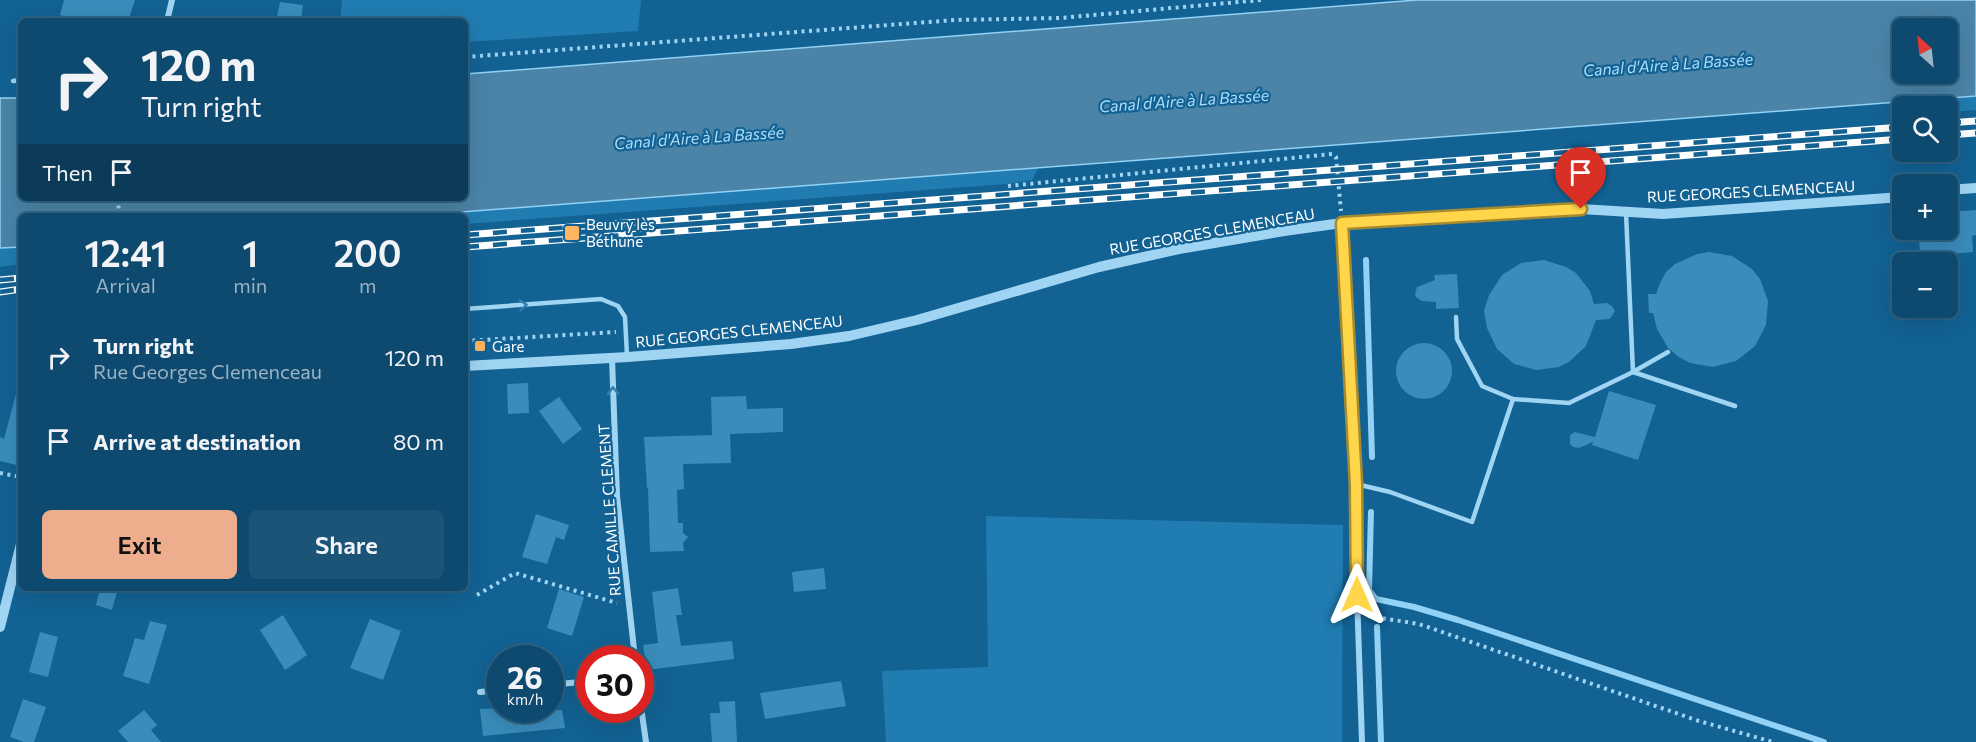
<!DOCTYPE html>
<html lang="en">
<head>
<meta charset="utf-8">
<style>
  body { margin:0; font-family:Commissioner,sans-serif; background:#1c5477; color:#f1f3f6; height:100vh; display:flex; flex-direction:column; font-size:22px; white-space:nowrap }
  * { box-sizing:border-box; margin:0 }
  p { font-size:20px; color:#9bb3c3 }
  .icon { flex:none; width:33px; height:33px; fill:none; stroke:currentColor; stroke-width:2; stroke-linecap:round; stroke-linejoin:round }
  .map { position:relative; flex:1; overflow:hidden }
  .panel { position:absolute; left:18px; top:213px; width:450px; height:378px; display:flex; flex-direction:column; background:#0e4a6f; border-radius:9px; box-shadow:0 6px 24px #0002,0 0 0 2px #2e6282 }
  .panel>* { flex:none }
  .top-card { position:absolute; left:18px; top:18px; width:450px; height:183px; border-radius:9px; box-shadow:0 6px 24px #0002,0 0 0 2px #2e6282; background:#0e4a6f; color:#f1f3f6; overflow:hidden }
  .needle { width:39px; rotate:333deg }
  .fabs { position:absolute; left:1892px; top:18px; display:grid; gap:12px }
  .fabs a { display:grid; place-items:center; width:66px; height:66px; border-radius:9px; background:#0e4a6f; box-shadow:0 6px 24px #0002,0 0 0 2px #2e6282; font-size:30px }
  .speed { position:absolute; left:486px; top:645px; display:flex; gap:12px; font-size:30px; font-weight:700; text-align:center }
  .speed>* { display:grid; place-content:center; width:78px; height:78px; border-radius:50%; background:#0e4a6f; box-shadow:0 6px 24px #0002,0 0 0 2px #2e6282; line-height:1 }
  .speed small { font-size:15px; font-weight:400 }
  .speed .limit { border:9px solid #d22; background:#fff; color:#111 }
  .pin { position:absolute; display:grid; place-items:center; width:51px; height:51px; color:#fff; margin:-62px -26px; border-radius:50% 50% 50% 0; rotate:-45deg; box-shadow:0 0 6px #0007 }
  .pin .icon { rotate:45deg }
  .me { position:absolute; width:66px; margin:-33px; rotate:0deg; stroke-linejoin:round; filter:drop-shadow(0 0 4px #0008) }
  .turn { display:flex; align-items:center; gap:21px; height:126px; padding:0 24px; font-size:27px }
  .turn .icon { width:78px; height:78px; stroke-width:2.5 }
  .turn b { display:block; font-size:42px; line-height:51px }
  .then { display:flex; align-items:center; height:57px; padding:0 24px; background:#0003; gap:12px; font-size:22px }
  .eta { display:flex; justify-content:space-evenly; align-items:center; height:102px; text-align:center }
  .eta b { font-size:36px; font-weight:600; line-height:42px }
  .button { display:flex; gap:12px; margin-top:auto; padding:12px 24px }
  .button a { flex:1; height:69px; border-radius:9px; background:#eead8d; color:#111; font-size:24px; font-weight:600; line-height:69px; text-align:center }
  .button a+a { background:#1c5477; color:#f1f3f6 }
  ul { padding:0; list-style:none }
  li { display:flex; align-items:center; gap:18px; height:84px; padding:0 24px }
  li div { flex:1 }
  li b { display:block; font-size:22px }
  li em { font-style:normal }
  .map>svg:first-child { display:block }
  .green { fill:#207cb1 }
  .water { fill:#4b84a7; stroke:#91d2f6; stroke-width:1.5; fill-rule:evenodd }
  .lines { fill:none; stroke-linecap:round; stroke-linejoin:round }
  .stream { stroke:#91d2f6; stroke-width:6 }
  .building { fill:#3a8cbc }
  .path { stroke:#9fd4f3; stroke-width:4; stroke-dasharray:3 4.5; stroke-linecap:butt }
  .service { stroke:#9fd4f3; stroke-width:4.5 }
  .minor { stroke:#9fd4f3; stroke-width:6 }
  .tertiary { stroke:#9fd4f3; stroke-width:10 }
  .rail-casing { stroke:#fff; stroke-width:7 }
  .rail { stroke:#126294; stroke-width:4.5; stroke-dasharray:14; stroke-linecap:butt }
  .oneway { stroke:#357eac }
  .route-casing { stroke:#a68a30; stroke-width:15 }
  .route { stroke:#ffd54a; stroke-width:10 }
  .poi-dot { fill:#ffb561; stroke:#126294; stroke-width:2 }
  .labels { text-anchor:middle; dominant-baseline:central; stroke-width:4.5; stroke-linejoin:round; paint-order:stroke }
  .street-label { font-size:15px; fill:#fff; stroke:#126294 }
  .poi-label { font-size:15px; fill:#fff; stroke:#126294; text-anchor:start }
  .water-label { font-size:16px; font-style:italic; fill:#acddfa; stroke:#126294 }
</style>
</head>
<body>
<div class="map">
<svg width="1976" height="742" viewBox="0 0 1976 742">
  <rect width="100%" height="100%" fill="#126294"/>
  <!-- green -->
  <g class="green">
    <polygon points="342,0 641,0 638,31 465,42 465,21 340,21"/>
    <polygon points="1976,96 1976,110 1953,112 1947,110 1947,106 1929,106 1907,102"/>
    <polygon points="1039,167 1032,180 1007,184 465,224 465,216 409,216"/>
    <polygon points="21,247 21,264 0,267 0,248"/>
    <polygon points="986,516 1343,525 1342,742 886,742 882,671 988,667"/>
  </g>
  <!-- water -->
  <path class="water" d="M1417 0H1976V96L409 216H21V247L0 248V98H21V198H465V74ZM1902 28H1947V74H1902Z"/>
  <g class="lines">
    <!-- stream -->
    <g class="stream">
      <polyline points="1366,260 1372,457"/>
      <polyline points="1371,512 1369,590 1376,599 1414,607 1458,620 1824,742"/>
      <polyline points="1377,627 1381,742"/>
    </g>
  </g>
  <!-- building -->
  <g class="building">
    <polygon points="64,0 135,0 128,21 80,21 60,15"/>
    <polygon points="280,2 303,5 301,21 276,21"/>
    <polygon points="1976,210 1976,235 1972,236 1973,252 1952,254 1952,262 1920,262 1919,230 1947,230 1947,212"/>
    <polygon points="1709,252 1732,256 1752,269 1760,279 1768,301 1766,325 1755,346 1736,361 1713,367 1690,363 1679,357 1668,348 1657,329 1653,313 1649,313 1648,294 1656,294 1660,283 1666,272 1675,264 1697,254"/>
    <polygon points="1544,260 1566,267 1576,273 1590,291 1594,304 1607,303 1612,306 1615,311 1610,319 1596,320 1586,346 1569,362 1559,367 1536,370 1514,364 1497,349 1487,328 1484,311 1489,295 1502,275 1521,263"/>
    <polygon points="1457,274 1459,308 1436,309 1436,302 1422,301 1416,297 1415,294 1417,287 1435,280 1434,275"/>
    <circle cx="1424" cy="371" r="28"/>
    <polygon points="528,383 529,413 508,414 507,384"/>
    <polygon points="1609,391 1656,405 1638,460 1592,445 1593,442 1579,448 1573,447 1570,444 1570,435 1575,432 1595,437"/>
    <polygon points="16,394 21,395 21,466 0,461 0,437 4,439"/>
    <polygon points="746,396 747,409 783,408 783,432 730,434 731,463 683,464 684,489 677,490 678,523 683,523 683,533 688,537 683,543 684,551 650,552 648,488 647,488 644,437 712,435 711,397"/>
    <polygon points="559,397 582,429 563,444 539,411"/>
    <polygon points="536,514 569,525 564,540 556,537 547,564 522,557"/>
    <polygon points="824,568 826,589 794,592 792,572"/>
    <polygon points="100,588 118,588 112,610 96,605"/>
    <polygon points="678,588 682,615 676,615 681,646 732,641 734,659 647,670 643,645 658,643 652,592"/>
    <polygon points="559,589 584,597 572,636 547,628"/>
    <polygon points="283,615 307,655 285,670 260,630"/>
    <polygon points="370,619 401,631 383,680 350,668"/>
    <polygon points="150,621 167,625 149,684 123,676 135,638 144,640"/>
    <polygon points="40,632 58,637 48,677 29,672"/>
    <polygon points="841,681 846,706 765,719 760,693"/>
    <polygon points="23,699 46,707 34,742 24,742 10,737"/>
    <polygon points="735,701 737,742 712,742 710,713 720,713 719,702"/>
    <polygon points="500,708 500,710 562,710 565,728 483,736 480,709"/>
    <polygon points="144,710 157,725 151,730 161,742 128,742 118,731"/>
  </g>
  <g class="lines">
    <!-- path -->
    <g class="path">
      <polyline points="465,57 955,20 1060,18 1261,0"/>
      <polyline points="1008,186 1332,154 1336,157 1341,211"/>
      <polyline points="118,198 119,216"/>
      <polyline points="465,341 616,332"/>
      <polyline points="0,473 21,477"/>
      <polyline points="477,595 515,573 617,603"/>
      <polyline points="1368,616 1419,624 1699,721 1773,742"/>
    </g>
    <!-- service -->
    <g class="service">
      <polyline points="13,81 21,80"/>
      <polyline points="1626,213 1633,372 1735,406"/>
      <polyline points="465,309 601,299 618,306 625,317 627,356"/>
      <polyline points="1456,317 1457,339 1482,386 1513,399 1569,403 1633,372 1668,352"/>
      <polyline points="1356,484 1390,492 1472,522 1513,399"/>
    </g>
    <!-- minor -->
    <g class="minor">
      <polyline points="167,21 172,0"/>
      <polyline points="1342,223 1356,484 1357,595 1362,742"/>
      <polyline points="612,358 617,496 635,658"/>
      <polyline points="550,685 590,681"/>
      <polyline points="480,692 500,690"/>
      <polyline points="640,700 646,742"/>
    </g>
    <!-- tertiary -->
    <g class="tertiary">
      <polyline points="1947,190 1976,188"/>
      <polyline points="465,366 628,357 791,344 849,336 917,320 1099,267 1179,249 1284,231 1342,223 1581,209 1663,214 1902,197"/>
      <polyline points="0,627 21,544"/>
    </g>
    <defs>
      <g id="rail">
        <polyline points="1947,123 1976,121"/>
        <polyline points="1947,135 1976,133"/>
        <polyline points="465,235 1902,127"/>
        <polyline points="465,247 1902,139"/>
        <polyline points="0,280 21,278"/>
        <polyline points="0,292 21,289"/>
      </g>
    </defs>
    <!-- rail casing -->
    <use href="#rail" class="rail-casing"/>
    <!-- rail -->
    <use href="#rail" class="rail"/>
  </g>
  <!-- one-way arrows -->
  <defs><path id="oneway-chevron" d="M-2-3.5L2.5 0L-2 3.5" fill="none" stroke-width="1.6" stroke-linecap="round" stroke-linejoin="round" transform="scale(1.5)"/></defs>
  <g class="oneway">
    <use href="#oneway-chevron" transform="translate(523 305) rotate(-5)"/>
    <use href="#oneway-chevron" transform="translate(613 391) rotate(-92)"/>
  </g>
  <g class="lines">
    <defs>
      <polyline id="route" points="1357,595 1356,484 1342,223 1581,209"/>
    </defs>
    <!-- route casing -->
    <use href="#route" class="route-casing"/>
    <!-- route -->
    <use href="#route" class="route"/>
  </g>
  <!-- markers -->
  <g class="poi-dot">
    <rect x="564" y="225" width="16" height="16" rx="3"/>
    <rect x="474" y="340" width="12" height="12" rx="3"/>
  </g>
  <g class="labels">
    <!-- street labels -->
    <g class="street-label">
      <text transform="translate(1751 191) rotate(-3)">RUE GEORGES CLEMENCEAU</text>
      <text transform="translate(1212 231) rotate(-10)">RUE GEORGES CLEMENCEAU</text>
      <text transform="translate(739 331) rotate(-6)">RUE GEORGES CLEMENCEAU</text>
      <text transform="translate(609 510) rotate(-94)">RUE CAMILLE CLEMENT</text>
    </g>
    <!-- poi labels -->
    <g class="poi-label">
      <text x="586" y="224">Beuvry lès<tspan x="586" dy="17">Béthune</tspan></text>
      <text x="492" y="346">Gare</text>
    </g>
    <!-- water labels -->
    <g class="water-label">
      <text transform="translate(1668 64) rotate(-4)">Canal d'Aire à La Bassée</text>
      <text transform="translate(1184 100) rotate(-4)">Canal d'Aire à La Bassée</text>
      <text transform="translate(699 137) rotate(-4)">Canal d'Aire à La Bassée</text>
    </g>
  </g>
</svg>
<div class="fabs">
<a><svg class="needle" viewBox="-14 -14 28 28"><path d="M0-13l5 13h-10z" fill="#e53935"/><path d="M0 13l5-13h-10z" fill="#9bb3c3"/></svg></a>
<a><svg class="icon" aria-label="search" viewBox="0 0 24 24"><circle cx="10" cy="10" r="6"/><path d="M15 15l6 6"/></svg></a>
<a>+</a>
<a>−</a>
</div>
<div class="speed"><div>26<small>km/h</small></div><div class="limit">30</div></div>
<div class="pin" style="left:1581px;top:209px;background:#d93025"><svg class="icon" aria-label="arrive" viewBox="0 0 24 24"><path d="M6 21V4h12l-3 4 3 4H6"/></svg></div>
<svg class="me" style="left:1357px;top:595px" viewBox="-20 -20 40 40"><path d="M0-17L14 15 0 8-14 15z" fill="#ffd54a" stroke="#fff" stroke-width="4"/></svg>
<div class="top-card">
<div class="turn"><svg class="icon" aria-label="right" viewBox="0 0 24 24"><path d="M7 20v-9h11M14 6l5 5-5 5"/></svg><div><b>120 m</b>Turn right</div></div>
<div class="then">Then<svg class="icon" aria-label="arrive" viewBox="0 0 24 24"><path d="M6 21V4h12l-3 4 3 4H6"/></svg></div>
</div>
<section class="panel">
<div class="eta">
<div><b>12:41</b><p>Arrival</p></div>
<div><b>1</b><p>min</p></div>
<div><b>200</b><p>m</p></div>
</div>
<ul>
<li><svg class="icon" aria-label="right" viewBox="0 0 24 24"><path d="M7 20v-9h11M14 6l5 5-5 5"/></svg><div><b>Turn right</b><p>Rue Georges Clemenceau</p></div><em>120 m</em></li>
<li><svg class="icon" aria-label="arrive" viewBox="0 0 24 24"><path d="M6 21V4h12l-3 4 3 4H6"/></svg><div><b>Arrive at destination</b></div><em>80 m</em></li>
</ul>
<div class="button"><a>Exit</a><a>Share</a></div>
</section>
</div>
</body>
</html>
